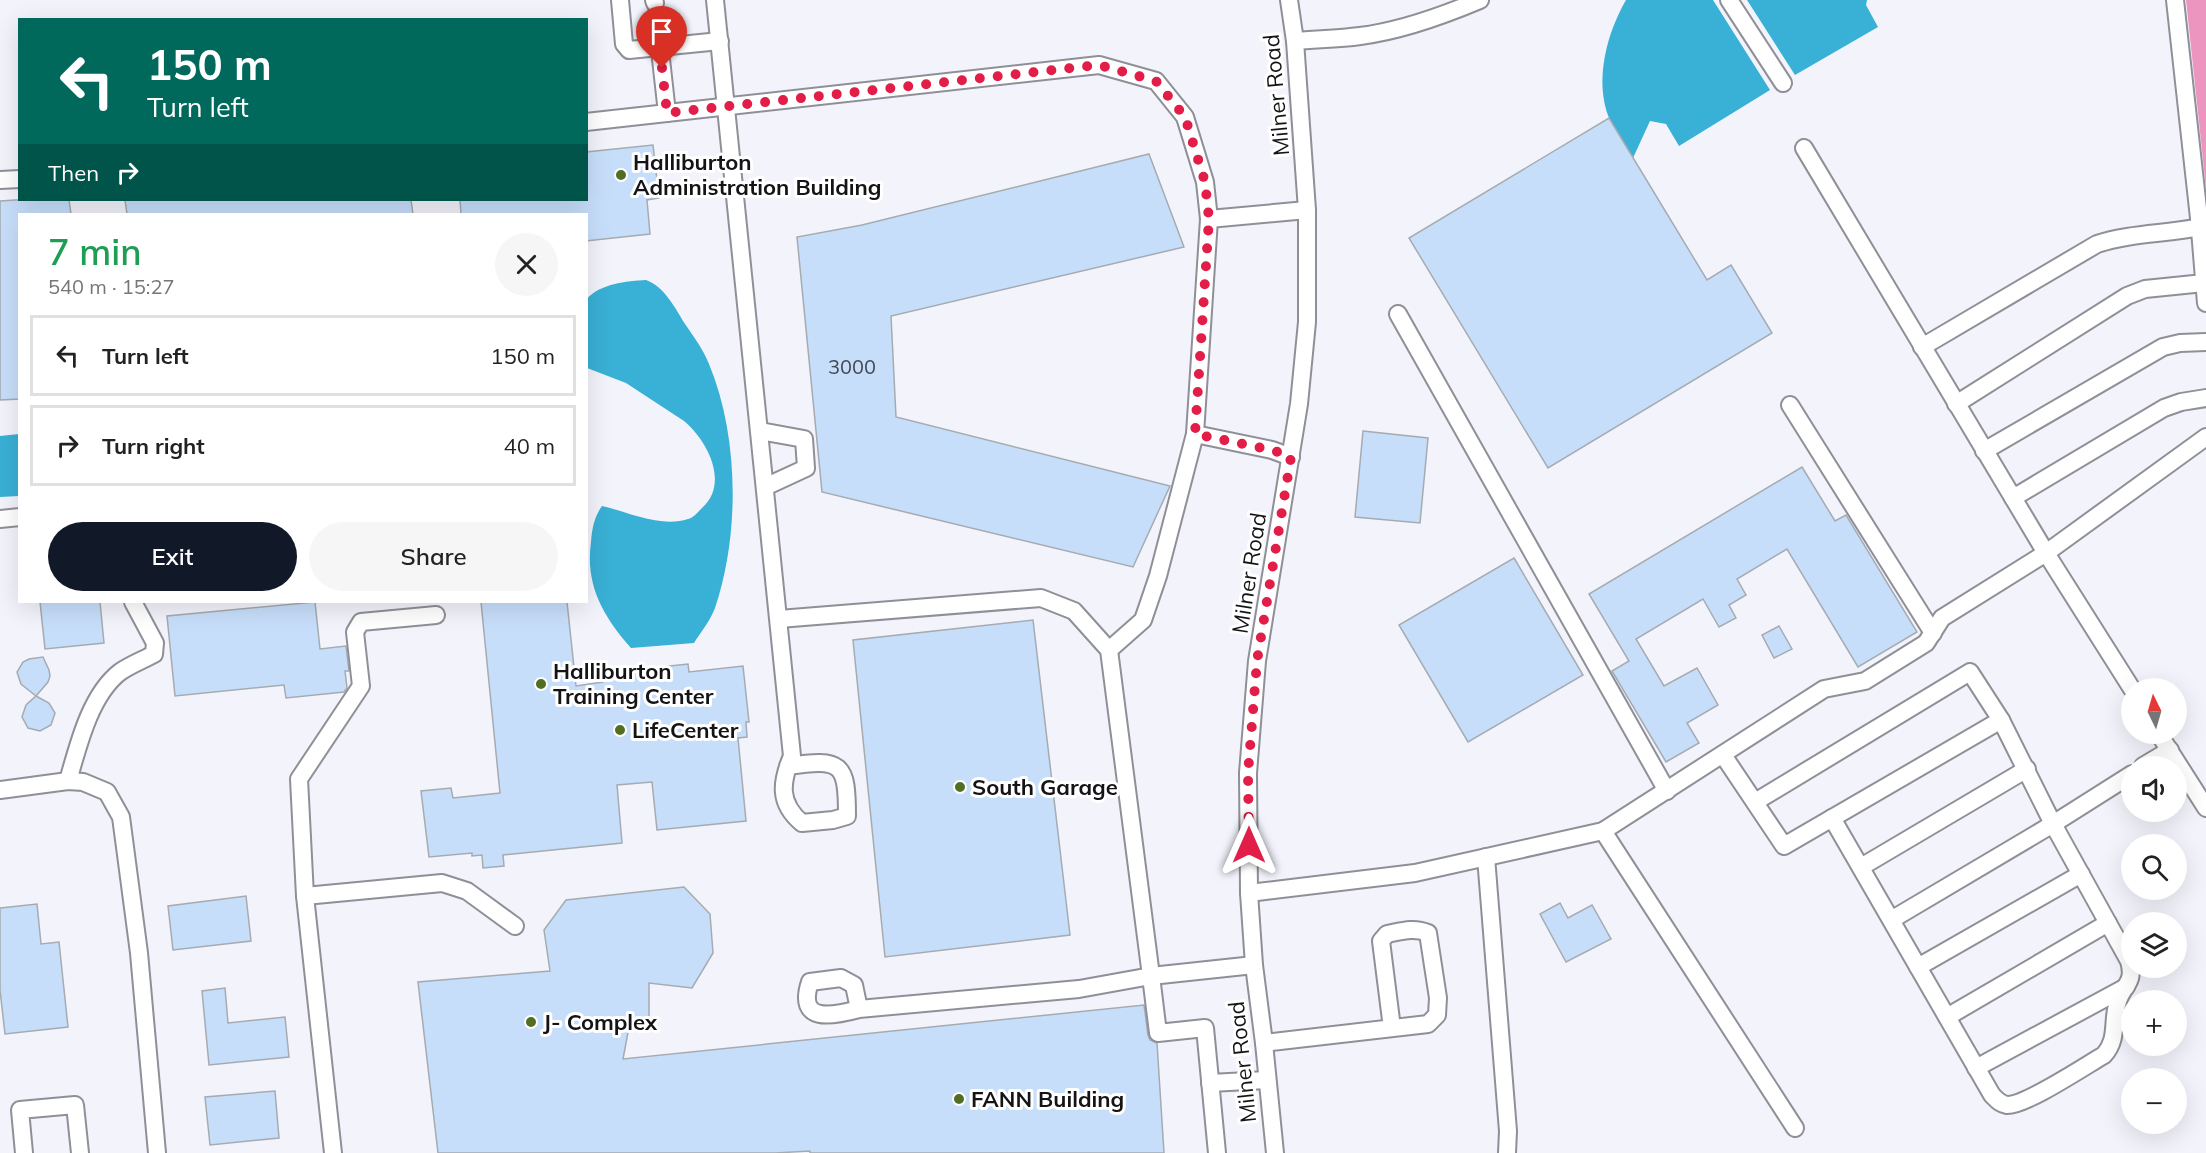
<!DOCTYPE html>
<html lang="en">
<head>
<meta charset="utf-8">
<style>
  body { margin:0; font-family:Mulish,sans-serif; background:#f6f6f6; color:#222; height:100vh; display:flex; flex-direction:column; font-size:22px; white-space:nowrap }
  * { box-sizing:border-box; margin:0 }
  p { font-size:20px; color:#767676 }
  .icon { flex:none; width:33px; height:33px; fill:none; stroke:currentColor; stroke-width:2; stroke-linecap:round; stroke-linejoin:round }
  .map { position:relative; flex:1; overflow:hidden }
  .panel { position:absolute; left:18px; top:213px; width:570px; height:390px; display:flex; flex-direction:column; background:#fff; border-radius:0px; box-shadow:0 6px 24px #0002 }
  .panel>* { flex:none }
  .top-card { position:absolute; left:18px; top:18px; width:570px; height:183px; border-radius:0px; box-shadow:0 6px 24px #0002; background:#00695c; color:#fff; overflow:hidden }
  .needle { width:39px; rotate:355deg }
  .fabs { position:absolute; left:2121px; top:678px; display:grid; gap:12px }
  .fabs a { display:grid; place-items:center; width:66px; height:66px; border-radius:50%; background:#fff; box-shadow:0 6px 24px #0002; font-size:30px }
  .pin { position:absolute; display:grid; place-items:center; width:51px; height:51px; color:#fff; margin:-62px -26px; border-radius:50% 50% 50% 0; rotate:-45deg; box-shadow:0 0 6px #0007 }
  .pin .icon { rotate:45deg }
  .me { position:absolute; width:66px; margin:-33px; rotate:0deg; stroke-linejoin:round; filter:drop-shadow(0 0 4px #0008) }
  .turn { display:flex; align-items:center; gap:21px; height:126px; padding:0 30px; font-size:27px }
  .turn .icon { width:78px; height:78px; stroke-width:2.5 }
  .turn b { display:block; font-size:42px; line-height:51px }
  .then { display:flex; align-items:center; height:57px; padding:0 30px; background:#0003; gap:12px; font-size:22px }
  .round { display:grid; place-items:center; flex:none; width:63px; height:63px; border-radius:32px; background:#f6f6f6 }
  .headline { display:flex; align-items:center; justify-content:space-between; height:102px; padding:0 30px }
  h1 { font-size:36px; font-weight:600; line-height:45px; color:#1e9e55 }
  .primary-button { display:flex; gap:12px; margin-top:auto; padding:12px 30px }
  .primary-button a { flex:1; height:69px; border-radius:36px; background:#111827; color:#fff; font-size:24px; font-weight:600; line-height:69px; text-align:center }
  .primary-button a+a { background:#f6f6f6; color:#222 }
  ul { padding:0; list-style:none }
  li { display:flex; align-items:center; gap:18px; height:81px; margin:0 12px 9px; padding:0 18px; border:3px solid #e0e0e0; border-radius:0px }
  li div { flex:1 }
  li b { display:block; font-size:22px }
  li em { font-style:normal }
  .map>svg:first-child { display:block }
  .forest { fill:#ec96bf }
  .water { fill:#39b0d5 }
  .building { fill:#c7defa; stroke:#a5abb1; stroke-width:1.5 }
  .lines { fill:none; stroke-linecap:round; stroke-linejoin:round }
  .minor-tunnel { stroke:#d2d2da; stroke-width:16; stroke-dasharray:16 8; stroke-linecap:butt }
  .minor-casing { stroke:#8f8f97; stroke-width:20 }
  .minor { stroke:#fff; stroke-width:16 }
  .route { stroke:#e11d48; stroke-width:10; stroke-dasharray:0 18 }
  .poi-dot { fill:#526e23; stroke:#fff; stroke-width:2 }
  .labels { text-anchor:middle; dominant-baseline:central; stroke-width:6; stroke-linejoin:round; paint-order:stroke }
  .number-label { font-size:20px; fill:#41464f }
  .street-label { font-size:22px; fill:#141416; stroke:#fff }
  .poi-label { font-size:22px; font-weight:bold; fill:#141416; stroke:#fff; text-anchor:start }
</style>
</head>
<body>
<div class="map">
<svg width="2206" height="1153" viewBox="0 0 2206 1153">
  <rect width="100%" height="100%" fill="#f3f3fc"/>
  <!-- forest -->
  <polygon class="forest" points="2186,0 2206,0 2206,188"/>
  <!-- water -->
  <g class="water">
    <path d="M1626 0H1713L1770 90 1679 146 1666 124 1650 121 1633 158C1625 145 1615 132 1609 118 1594 80 1607 33 1626 0Z"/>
    <polygon points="1747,0 1867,0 1866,5 1878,27 1795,75"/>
    <path d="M646 280C665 287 675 308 685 324 694 337 703 349 709 364 739 436 740 534 715 608 710 621 701 632 694 643L631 648C603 616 585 585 591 542 592 529 594 517 602 506 628 512 661 528 688 519 693 518 698 512 702 508 730 483 707 440 684 421L626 383 587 368V299C599 284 627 281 646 280Z"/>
    <polygon points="19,434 19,496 0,497 0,436"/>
  </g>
  <!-- building -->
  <g class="building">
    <polygon points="1609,118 1707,280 1731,265 1772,333 1548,468 1409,238"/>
    <polygon points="653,145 659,198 647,200 650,234 586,241 586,214 461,214 460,200 586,200 586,152"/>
    <polygon points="1149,154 1184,247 891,316 896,417 1170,486 1133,567 822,492 797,237 862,225"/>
    <polygon points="15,200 69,200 71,214 20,214 20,399 0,400 0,201"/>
    <polygon points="125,200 411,200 413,214 127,214"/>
    <polygon points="1363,431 1428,438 1420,523 1355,517"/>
    <polygon points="1802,467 1835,521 1846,515 1917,632 1858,667 1787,549 1737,579 1746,595 1729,605 1736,618 1719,627 1703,599 1636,639 1664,686 1697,668 1718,705 1687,723 1699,743 1666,762 1612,671 1629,661 1589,594"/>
    <polygon points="1514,558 1583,675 1468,742 1399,625"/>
    <polygon points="40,602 100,602 104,643 45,649"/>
    <polygon points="315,602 320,649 346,646 349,671 345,671 347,688 344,692 286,698 284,685 175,696 167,616"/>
    <polygon points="481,602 567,602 576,686 603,682 603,673 688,664 689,672 743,666 749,722 746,722 747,737 738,738 746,821 657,830 652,782 617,785 622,843 503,855 504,866 483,868 482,855 472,856 472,853 429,857 421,791 451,788 453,798 500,793"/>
    <polygon points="1033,620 1070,935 885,957 853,640"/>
    <polygon points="1779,626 1792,649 1774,658 1762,635"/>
    <polygon points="43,657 49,670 50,676 48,682 36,696 21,684 17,672 23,662 29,659"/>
    <polygon points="36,696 49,703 55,713 51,725 40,731 28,728 22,717 26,705"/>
    <polygon points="684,887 710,914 713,953 692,988 649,983 649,1017 629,1027 623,1059 1144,1005 1148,1035 1150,1040 1157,1043 1164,1153 810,1153 810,1151 775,1153 438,1153 418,982 550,971 544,930 566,900"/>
    <polygon points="246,896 251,941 173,950 168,906"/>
    <polygon points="1560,903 1568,918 1592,905 1611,939 1566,962 1540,914"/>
    <polygon points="37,904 41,944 59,942 68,1027 5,1034 0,990 0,908"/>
    <polygon points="225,988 228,1023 285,1017 289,1057 209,1065 202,991"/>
    <polygon points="275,1091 279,1138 210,1145 205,1097"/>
  </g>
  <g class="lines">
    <!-- minor-tunnel -->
    <polyline class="minor-tunnel" points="655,3 658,32"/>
    <defs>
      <g id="minor">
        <polyline points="620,0 624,44 629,50 720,41"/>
        <polyline points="654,0 655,3"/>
        <path d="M715 0 792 756C781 782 778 803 802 823L833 820 847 816C847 763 842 758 788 766"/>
        <polyline points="1729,0 1783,83"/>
        <polyline points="2175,0 2199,218 2206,303"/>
        <polyline points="658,32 667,113"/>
        <path d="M1295 41C1316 39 1339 39 1360 36 1401 31 1442 16 1480 0"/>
        <polyline points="586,122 1099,65 1156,81 1185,117 1205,182 1209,219 1307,210"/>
        <polyline points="1804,148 2046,553 2132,689"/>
        <polyline points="0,180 20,179"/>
        <polyline points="1398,314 1667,791"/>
        <path d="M1922 347 2097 244C2130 233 2166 234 2200 227"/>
        <polyline points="1956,404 2127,296 2145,289 2204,283"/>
        <polyline points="1790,405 1933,633"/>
        <polyline points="760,431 804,439 806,468 765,487"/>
        <polyline points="1195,434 1272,450 1291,457"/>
        <polyline points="1984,451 2163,347 2180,343 2206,342"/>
        <polyline points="2013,498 2164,408 2181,402 2206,398"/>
        <polyline points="0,519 20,517"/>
        <path d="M779 619 1041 598 1074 611 1109 650 1151 976 1079 989 859 1009 854 985 841 978 810 982C796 1024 833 1016 859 1009"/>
        <polyline points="1109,650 1143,620 1158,576 1195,434 1209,219"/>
        <polyline points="2001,720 2053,824 2132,774"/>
        <polyline points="2159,734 2206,808"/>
        <polyline points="1723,755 1784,846 2001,720 1970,672 1755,802"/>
        <polyline points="2143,766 2170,750"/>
        <path d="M68 781C78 746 90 695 120 672 130 665 143 660 154 654L155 643 133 602"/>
        <polyline points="0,790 68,781 83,782 107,792 121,817 139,953 157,1153"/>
        <path d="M1832 818 1992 1095C1997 1100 2000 1104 2007 1105 2025 1106 2085 1066 2104 1055 2118 1039 2112 1024 2117 1005 2121 985 2136 985 2129 961L2053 824 1891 920"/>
        <polyline points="1603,831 1795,1128"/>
        <polyline points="1486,857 1508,1131 1507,1153"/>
        <polyline points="1861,867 2027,769"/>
        <polyline points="1249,893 1415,873 1603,831 1824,689 1865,681 1926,643 1942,618 2046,553 2206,437"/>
        <polyline points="305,896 442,883 467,891 515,926"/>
        <polyline points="1918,967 2081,874"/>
        <polyline points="1947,1017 2108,923"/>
        <path d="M1264 1043 1428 1024 1437 1015 1438 998 1428 933C1414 927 1402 931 1387 934L1381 941 1392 1028"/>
        <polyline points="1976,1068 2126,987"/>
        <polyline points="1210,1083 1267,1080"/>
        <polyline points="24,1153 20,1110 75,1105 80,1153"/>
        <polyline points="333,1153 305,896 299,779 361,686 355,632 361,622 436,615"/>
        <polyline points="1217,1153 1205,1028 1158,1033 1151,976 1254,965"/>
        <polyline points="1275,1153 1264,1043 1254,965 1249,893 1248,773 1257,661 1299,404 1307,322 1307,210 1295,41 1289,0"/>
      </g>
    </defs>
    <!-- minor casing -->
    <use href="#minor" class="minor-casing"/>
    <!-- minor -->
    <use href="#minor" class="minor"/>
  </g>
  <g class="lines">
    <!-- route -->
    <polyline class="route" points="662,68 667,113 1099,65 1156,81 1185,117 1205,182 1209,219 1195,434 1272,450 1291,457 1257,661 1248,773 1249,845"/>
  </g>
  <!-- markers -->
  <g class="poi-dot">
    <circle cx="621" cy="175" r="6"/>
    <circle cx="541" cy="684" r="6"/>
    <circle cx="620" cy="730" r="6"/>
    <circle cx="960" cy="787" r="6"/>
    <circle cx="531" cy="1022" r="6"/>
    <circle cx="959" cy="1099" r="6"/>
  </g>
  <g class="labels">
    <!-- number labels -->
    <g class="number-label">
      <text x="852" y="366">3000</text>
    </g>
    <!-- street labels -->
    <g class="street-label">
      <text transform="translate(1276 95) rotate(-95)">Milner Road</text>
      <text transform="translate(1249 573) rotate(-81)">Milner Road</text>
      <text transform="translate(1242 1062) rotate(-96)">Milner Road</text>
    </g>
    <!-- poi labels -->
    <g class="poi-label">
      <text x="633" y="162">Halliburton<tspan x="633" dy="25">Administration Building</tspan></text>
      <text x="553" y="671">Halliburton<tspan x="553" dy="25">Training Center</tspan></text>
      <text x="632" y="730">LifeCenter</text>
      <text x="972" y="787">South Garage</text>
      <text x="543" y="1022">J- Complex</text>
      <text x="971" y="1099">FANN Building</text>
    </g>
  </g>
</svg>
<div class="fabs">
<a><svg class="needle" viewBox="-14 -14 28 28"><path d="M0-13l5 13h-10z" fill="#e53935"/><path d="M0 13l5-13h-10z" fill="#767676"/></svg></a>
<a><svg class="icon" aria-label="sound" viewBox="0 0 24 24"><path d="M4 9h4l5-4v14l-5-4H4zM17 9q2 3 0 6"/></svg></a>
<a><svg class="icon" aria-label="search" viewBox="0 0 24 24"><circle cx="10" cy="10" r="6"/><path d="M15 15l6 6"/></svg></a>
<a><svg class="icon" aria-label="layers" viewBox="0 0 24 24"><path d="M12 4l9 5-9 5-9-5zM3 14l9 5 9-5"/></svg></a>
<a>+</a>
<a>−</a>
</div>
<div class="pin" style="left:662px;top:68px;background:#d93025"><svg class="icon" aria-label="arrive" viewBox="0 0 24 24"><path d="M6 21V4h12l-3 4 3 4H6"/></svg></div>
<svg class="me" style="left:1249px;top:845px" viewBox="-20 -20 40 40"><path d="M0-17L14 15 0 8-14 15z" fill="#e11d48" stroke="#fff" stroke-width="4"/></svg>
<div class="top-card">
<div class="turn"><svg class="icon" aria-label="left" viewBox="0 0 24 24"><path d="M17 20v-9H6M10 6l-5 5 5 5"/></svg><div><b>150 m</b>Turn left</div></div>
<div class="then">Then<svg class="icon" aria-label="right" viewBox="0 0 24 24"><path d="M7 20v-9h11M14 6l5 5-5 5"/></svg></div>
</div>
<section class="panel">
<div class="headline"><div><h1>7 min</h1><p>540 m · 15:27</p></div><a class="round"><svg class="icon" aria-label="close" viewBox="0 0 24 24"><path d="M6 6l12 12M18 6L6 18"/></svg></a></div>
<ul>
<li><svg class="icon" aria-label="left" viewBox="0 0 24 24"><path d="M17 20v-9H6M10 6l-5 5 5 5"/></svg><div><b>Turn left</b></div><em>150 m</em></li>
<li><svg class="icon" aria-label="right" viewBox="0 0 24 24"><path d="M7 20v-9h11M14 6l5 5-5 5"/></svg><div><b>Turn right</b></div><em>40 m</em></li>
</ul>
<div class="primary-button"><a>Exit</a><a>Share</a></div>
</section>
</div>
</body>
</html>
